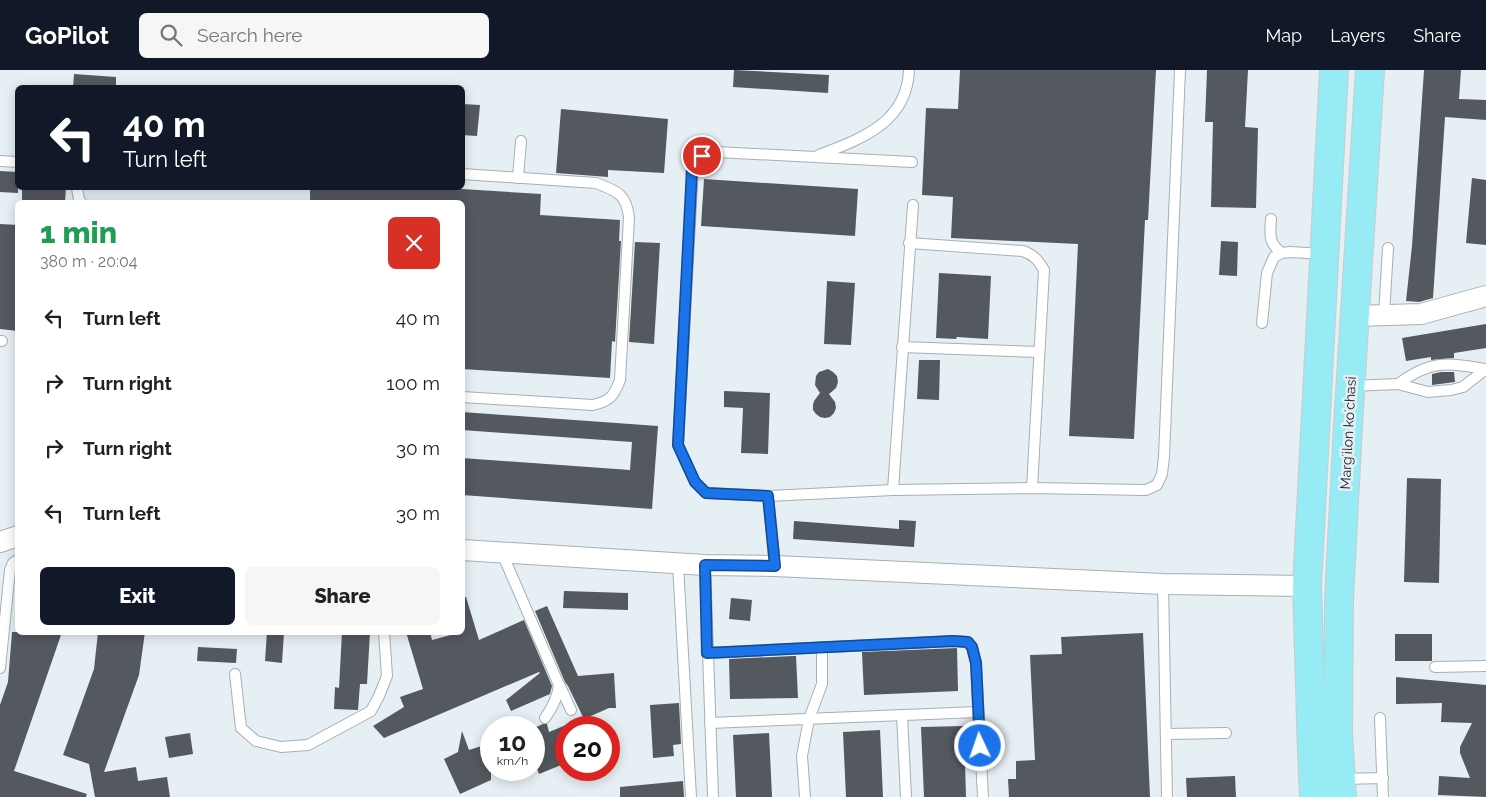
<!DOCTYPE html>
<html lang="en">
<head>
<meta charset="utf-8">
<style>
  body { margin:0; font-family:Raleway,sans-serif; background:#f6f6f6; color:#222; height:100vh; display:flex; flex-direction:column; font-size:19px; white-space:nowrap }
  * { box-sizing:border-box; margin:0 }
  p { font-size:16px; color:#767676 }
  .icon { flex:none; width:28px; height:28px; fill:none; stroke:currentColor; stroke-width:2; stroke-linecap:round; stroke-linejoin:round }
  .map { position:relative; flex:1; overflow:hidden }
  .panel { position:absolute; left:15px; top:130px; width:450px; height:435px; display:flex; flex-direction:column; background:#fff; border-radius:8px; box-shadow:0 2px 12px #0003 }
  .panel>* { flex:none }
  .hud { position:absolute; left:15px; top:15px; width:450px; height:105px; border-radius:8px; box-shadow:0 2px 12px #0003; background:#111827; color:#fff; overflow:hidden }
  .speed { position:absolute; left:480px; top:646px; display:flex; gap:10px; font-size:25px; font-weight:700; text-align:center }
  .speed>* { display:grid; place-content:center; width:65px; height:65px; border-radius:50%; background:#fff; box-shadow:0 2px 12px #0003; line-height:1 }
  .speed small { font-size:12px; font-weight:400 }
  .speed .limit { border:8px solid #d22; background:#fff; color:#111 }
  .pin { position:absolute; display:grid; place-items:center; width:42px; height:42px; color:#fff; margin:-21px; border:2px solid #fff; border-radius:50%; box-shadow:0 1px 5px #0007 }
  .me { position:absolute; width:55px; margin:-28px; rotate:357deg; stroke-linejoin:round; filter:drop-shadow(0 0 4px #0008) }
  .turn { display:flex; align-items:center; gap:18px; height:105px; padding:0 25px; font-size:22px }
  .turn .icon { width:65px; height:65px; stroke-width:2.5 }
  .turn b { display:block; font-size:35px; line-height:42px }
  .round { display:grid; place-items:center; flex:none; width:52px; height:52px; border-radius:8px; background:#f6f6f6 }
  .overview { display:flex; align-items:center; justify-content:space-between; height:85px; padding:0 25px }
  h1 { font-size:30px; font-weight:800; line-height:38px; color:#1e9e55 }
  .primary-button { display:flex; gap:10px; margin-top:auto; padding:10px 25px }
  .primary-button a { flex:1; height:58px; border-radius:8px; background:#111827; color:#fff; font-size:20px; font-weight:800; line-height:58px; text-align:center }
  .primary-button a+a { background:#f6f6f6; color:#222 }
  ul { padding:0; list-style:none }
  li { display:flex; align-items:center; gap:15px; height:65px; padding:0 25px }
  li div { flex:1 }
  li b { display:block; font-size:19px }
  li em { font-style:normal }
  header { display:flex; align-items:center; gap:30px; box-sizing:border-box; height:70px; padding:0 25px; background:#111827; color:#fff }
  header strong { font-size:24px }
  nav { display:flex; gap:28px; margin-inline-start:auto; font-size:18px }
  .search { width:350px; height:45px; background:#f6f6f6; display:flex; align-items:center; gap:12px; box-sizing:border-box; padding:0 18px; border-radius:8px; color:#767676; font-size:19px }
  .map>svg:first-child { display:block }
  .building { fill:#54585f }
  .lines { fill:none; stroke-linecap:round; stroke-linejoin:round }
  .service-casing { stroke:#a7afb4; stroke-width:12 }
  .minor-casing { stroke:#a7afb4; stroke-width:22 }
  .primary-casing { stroke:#cacbcc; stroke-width:30 }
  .service { stroke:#fff; stroke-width:10 }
  .minor { stroke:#fff; stroke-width:20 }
  .primary { stroke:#96ebf5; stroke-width:28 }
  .route-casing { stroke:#114b97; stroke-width:12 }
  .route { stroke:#1a73e8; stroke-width:9 }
  .labels { text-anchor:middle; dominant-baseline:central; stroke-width:5; stroke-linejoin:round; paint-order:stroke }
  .street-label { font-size:14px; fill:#242729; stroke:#e6eff4 }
</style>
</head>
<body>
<header>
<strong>GoPilot</strong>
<div class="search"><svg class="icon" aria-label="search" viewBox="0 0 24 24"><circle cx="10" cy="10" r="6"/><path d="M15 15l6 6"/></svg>Search here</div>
<nav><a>Map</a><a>Layers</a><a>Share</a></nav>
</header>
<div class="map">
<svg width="1486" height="727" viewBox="0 0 1486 727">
  <rect width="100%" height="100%" fill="#e6eff4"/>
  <!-- building -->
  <g class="building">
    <polygon points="734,0 829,5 828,23 733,17"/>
    <polygon points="960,0 1156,0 1148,150 1145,150 1134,369 1069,366 1078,174 951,168 953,127 922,125 926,38 958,39"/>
    <polygon points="1207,0 1248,0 1245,57 1258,58 1256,138 1211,137 1213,52 1205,52"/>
    <polygon points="1424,0 1461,0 1459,29 1486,30 1486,50 1445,47 1433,228 1419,232 1406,231 1412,176"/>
    <polygon points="74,4 116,7 116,18 73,18"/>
    <polygon points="462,34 480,35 477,66 462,65"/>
    <polygon points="561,39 668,49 664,103 608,100 608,107 556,103"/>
    <polygon points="0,101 18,102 18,123 0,122"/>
    <polygon points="1472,108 1486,110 1486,175 1466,173"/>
    <polygon points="704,109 858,119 855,166 701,156"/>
    <polygon points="22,118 66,118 65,132 22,132"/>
    <polygon points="310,118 446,118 541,124 540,145 620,150 619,171 621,171 615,272 612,271 610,308 462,299 462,132 339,132 310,130"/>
    <polygon points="0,154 18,155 18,261 0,259"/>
    <polygon points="1221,171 1238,172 1237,206 1219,205"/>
    <polygon points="635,172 660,173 654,274 629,272"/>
    <polygon points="939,203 991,206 988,269 957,267 956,269 936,268"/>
    <polygon points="827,211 855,213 851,275 824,274"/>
    <polygon points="1486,254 1486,278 1454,283 1454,288 1431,290 1431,287 1406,291 1402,268"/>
    <polygon points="919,290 940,290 939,330 917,329"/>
    <polygon points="828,299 833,302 837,306 838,312 836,318 829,324 835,332 836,338 834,343 830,347 825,348 820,347 816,344 813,340 813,335 814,331 820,323 815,315 816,306 819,302"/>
    <polygon points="1441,302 1454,302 1455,312 1432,315 1432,304"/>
    <polygon points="724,321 770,323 768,384 741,383 743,338 724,337"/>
    <polygon points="462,342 658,356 652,439 462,425 462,388 630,400 632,372 462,360"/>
    <polygon points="1407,408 1441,409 1439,513 1404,512"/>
    <polygon points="899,450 916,451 914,477 793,469 794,451 899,459"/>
    <polygon points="564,521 628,523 628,540 563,538"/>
    <polygon points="462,527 466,527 479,570 524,550 552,616 550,624 511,641 506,630 540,603 539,602 384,668 373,656 404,637 400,627 423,619 406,562 430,562 432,570 462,562"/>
    <polygon points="731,528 752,530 750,551 729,549"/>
    <polygon points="547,536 578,606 614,603 616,638 609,638 584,649 568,616 565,612 535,541"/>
    <polygon points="12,562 62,562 14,701 87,724 86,727 0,727 0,635 8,612"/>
    <polygon points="98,562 145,562 139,605 104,702 136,697 138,711 167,707 170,727 95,727 89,694 63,685 94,599"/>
    <polygon points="267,562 284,562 282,593 265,591"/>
    <polygon points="342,562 370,562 367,614 360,614 358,640 334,639 335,617 339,618"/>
    <polygon points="1143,563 1150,727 1009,727 1008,709 1016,709 1016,691 1035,690 1030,585 1062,584 1061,567"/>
    <rect x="1395" y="564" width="37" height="27"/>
    <polygon points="198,577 237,579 236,593 197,591"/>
    <polygon points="957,578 958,621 864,625 862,582"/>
    <polygon points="793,586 796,586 798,628 730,629 729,589"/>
    <polygon points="1396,607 1486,615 1486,727 1438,725 1439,706 1470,708 1460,683 1460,677 1472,653 1441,652 1442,633 1396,634"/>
    <polygon points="679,633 681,674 673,675 674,686 653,688 650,635"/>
    <polygon points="543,654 547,654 549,662 566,655 566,693 539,704 534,690 534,658"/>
    <polygon points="964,656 966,727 924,727 921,657"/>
    <polygon points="880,660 883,727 846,727 843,662"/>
    <polygon points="462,661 469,680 491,673 491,710 460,724 444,689 458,682"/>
    <polygon points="190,663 193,684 169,688 165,667"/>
    <polygon points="769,663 772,727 736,727 733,665"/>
    <polygon points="1235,706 1236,727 1187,727 1186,708"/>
    <polygon points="683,711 684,727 620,727 620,717"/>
  </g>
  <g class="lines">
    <defs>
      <g id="service">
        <path d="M819 85C861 69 907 53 909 0"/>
        <polyline points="0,91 18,92"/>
        <path d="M462 104 596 113C616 121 626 123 629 147L620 310C614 326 610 331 593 335L462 327"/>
        <polyline points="518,108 521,71"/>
        <polyline points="77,118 79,130 81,132"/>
        <path d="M1271 149C1270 165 1268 173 1282 183"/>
        <path d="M909 173 1023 181C1034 185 1038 190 1044 200L1032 418"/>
        <polyline points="1384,245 1388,178"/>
        <polyline points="1262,253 1267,203 1274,187 1282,183 1290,182 1324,184"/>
        <polyline points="0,271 2,271"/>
        <polyline points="902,277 1039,282"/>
        <path d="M1398 314C1432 289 1447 293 1486 299"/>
        <polyline points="1351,316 1398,314 1428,322 1451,320 1463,317 1486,299"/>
        <polyline points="893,420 913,135"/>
        <polyline points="768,426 706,423 695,412 678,375 693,97 702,86 716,82 912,92"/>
        <path d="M502 483 559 615C558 628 552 638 545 648"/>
        <polyline points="678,494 691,727"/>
        <polyline points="705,495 713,727"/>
        <polyline points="775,496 768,426 893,420 1032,418 1146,420 1157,415 1162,404 1164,387 1180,0"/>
        <polyline points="1163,514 1167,727"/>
        <polyline points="707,583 953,571 967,572 972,577 976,593 983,727"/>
        <polyline points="1435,597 1486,596"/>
        <polyline points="0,598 10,500 13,493 18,490"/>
        <polyline points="235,604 241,658 256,671 281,677 308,675 371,641 379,626 387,606 384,562"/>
        <polyline points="560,616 571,640"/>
        <polyline points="902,645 906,727"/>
        <polyline points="1380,648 1383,727"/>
        <polyline points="710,653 978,642"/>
        <polyline points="1166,664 1226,663"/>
        <polyline points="1342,709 1383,708"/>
        <polyline points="805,727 802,686 809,649 822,614 822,577"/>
      </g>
      <g id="minor">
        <polyline points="1355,246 1421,244 1486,226"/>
        <polyline points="0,472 18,466"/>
        <polyline points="462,480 705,495 775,496 1163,514 1307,516"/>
      </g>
      <g id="primary">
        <polyline points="1314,727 1312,683 1307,516 1334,0"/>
        <polyline points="1342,727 1338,662 1339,529 1348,355 1370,0"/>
      </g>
    </defs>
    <!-- service casing -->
    <use href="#service" class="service-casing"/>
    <!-- minor casing -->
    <use href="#minor" class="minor-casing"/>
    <!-- primary casing -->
    <use href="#primary" class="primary-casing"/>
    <!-- service -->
    <use href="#service" class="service"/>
    <!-- minor -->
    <use href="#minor" class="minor"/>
    <!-- primary -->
    <use href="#primary" class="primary"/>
  </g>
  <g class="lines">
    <defs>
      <polyline id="route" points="702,86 692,98 678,375 695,412 706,423 768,426 775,496 705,495 707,583 953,571 968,572 972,577 976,593 980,676"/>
    </defs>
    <!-- route casing -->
    <use href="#route" class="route-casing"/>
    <!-- route -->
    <use href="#route" class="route"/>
  </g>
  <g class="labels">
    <!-- street labels -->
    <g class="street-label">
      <text transform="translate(1348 363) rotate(-87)">Margʻilon koʻchasi</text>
    </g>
  </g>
</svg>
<div class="speed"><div>10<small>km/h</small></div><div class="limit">20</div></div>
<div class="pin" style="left:702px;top:86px;background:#d93025"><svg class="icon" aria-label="arrive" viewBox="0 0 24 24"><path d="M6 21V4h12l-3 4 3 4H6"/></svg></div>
<svg class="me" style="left:980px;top:676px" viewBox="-20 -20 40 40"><circle r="17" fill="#1a73e8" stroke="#fff" stroke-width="3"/><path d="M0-11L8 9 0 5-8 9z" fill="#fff"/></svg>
<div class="hud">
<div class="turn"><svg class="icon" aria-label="left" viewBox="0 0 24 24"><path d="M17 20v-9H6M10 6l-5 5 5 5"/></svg><div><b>40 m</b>Turn left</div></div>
</div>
<section class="panel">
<div class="overview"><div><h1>1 min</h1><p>380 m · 20:04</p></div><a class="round" style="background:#d93025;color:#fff"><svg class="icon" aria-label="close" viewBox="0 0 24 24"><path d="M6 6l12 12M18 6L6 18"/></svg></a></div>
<ul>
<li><svg class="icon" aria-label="left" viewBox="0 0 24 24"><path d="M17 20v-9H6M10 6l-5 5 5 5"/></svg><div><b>Turn left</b></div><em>40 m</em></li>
<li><svg class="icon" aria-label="right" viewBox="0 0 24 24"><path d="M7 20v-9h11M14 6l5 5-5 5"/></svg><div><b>Turn right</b></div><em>100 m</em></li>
<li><svg class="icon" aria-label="right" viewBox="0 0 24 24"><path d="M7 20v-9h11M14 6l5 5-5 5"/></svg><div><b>Turn right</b></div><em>30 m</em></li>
<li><svg class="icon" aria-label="left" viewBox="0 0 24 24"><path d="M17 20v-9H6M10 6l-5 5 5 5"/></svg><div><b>Turn left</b></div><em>30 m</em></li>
</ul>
<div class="primary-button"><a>Exit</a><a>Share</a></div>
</section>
</div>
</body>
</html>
